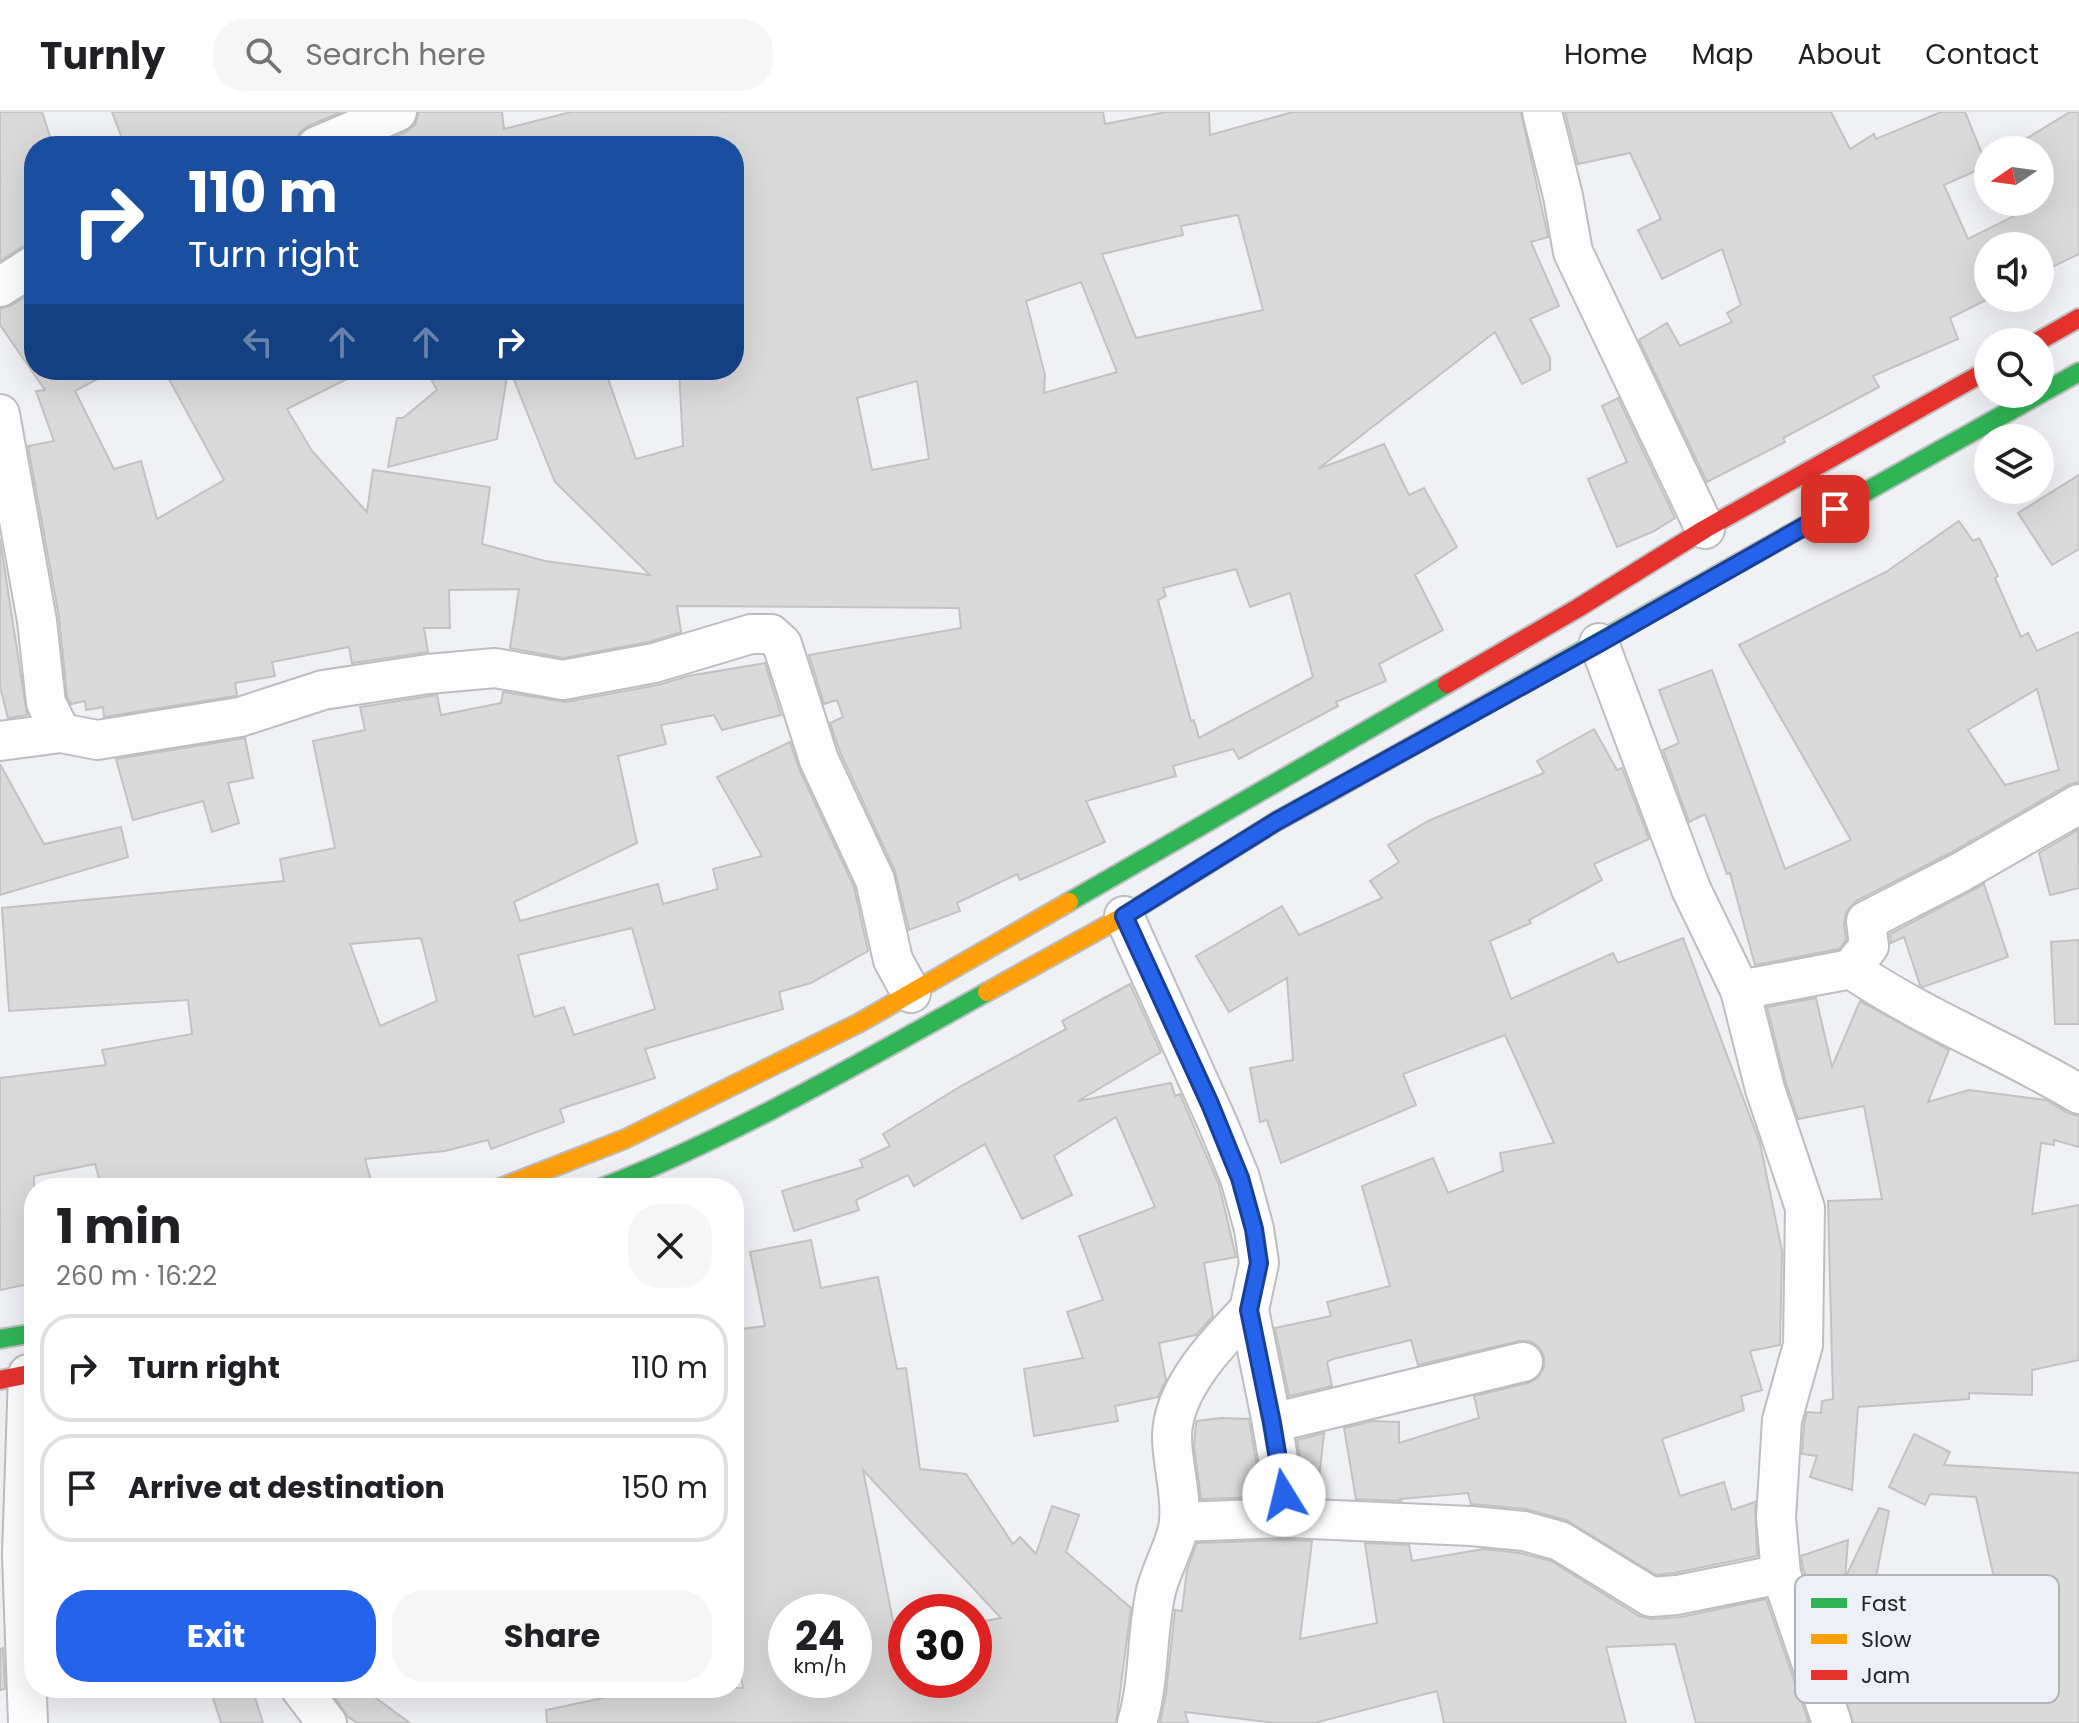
<!DOCTYPE html>
<html lang="en">
<head>
<meta charset="utf-8">
<style>
  body { margin:0; font-family:Poppins,sans-serif; background:#f6f6f6; color:#202124; height:100vh; display:flex; flex-direction:column; font-size:30px; white-space:nowrap }
  * { box-sizing:border-box; margin:0 }
  p { font-size:26px; color:#757577 }
  .icon { flex:none; width:44px; height:44px; fill:none; stroke:currentColor; stroke-width:2; stroke-linecap:round; stroke-linejoin:round }
  .map { position:relative; flex:1; overflow:hidden }
  .sheet { position:absolute; left:24px; top:1066px; width:720px; height:520px; display:flex; flex-direction:column; background:#fff; border-radius:32px; box-shadow:0 8px 32px #0002 }
  .sheet>* { flex:none }
  .hud { position:absolute; left:24px; top:24px; width:720px; height:244px; border-radius:32px; box-shadow:0 8px 32px #0002; background:#1a4fa0; color:#fff; overflow:hidden }
  .needle { width:52px; rotate:257deg }
  .controls { position:absolute; left:1974px; top:24px; display:grid; gap:16px }
  .controls a { display:grid; place-items:center; width:80px; height:80px; border-radius:50%; background:#fff; box-shadow:0 8px 32px #0002; font-size:40px }
  .speed { position:absolute; left:768px; top:1482px; display:flex; gap:16px; font-size:40px; font-weight:700; text-align:center }
  .speed>* { display:grid; place-content:center; width:104px; height:104px; border-radius:50%; background:#fff; box-shadow:0 8px 32px #0002; line-height:1 }
  .speed small { font-size:20px; font-weight:400 }
  .speed .limit { border:12px solid #d22; background:#fff; color:#111 }
  .pin { position:absolute; display:grid; place-items:center; width:68px; height:68px; color:#fff; margin:-34px; border-radius:16px; box-shadow:0 4px 12px #0006 }
  .me { position:absolute; width:88px; margin:-44px; rotate:351deg; stroke-linejoin:round; filter:drop-shadow(0 0 6px #0008) }
  .turn { display:flex; align-items:center; gap:28px; height:168px; padding:0 32px; font-size:36px }
  .turn .icon { width:104px; height:104px; stroke-width:2.5 }
  .turn b { display:block; font-size:56px; line-height:68px }
  .lanes { display:flex; align-items:center; height:76px; padding:0 32px; background:#0003; justify-content:center; gap:40px; direction:ltr }
  .lanes .off { opacity:.35 }
  .round { display:grid; place-items:center; flex:none; width:84px; height:84px; border-radius:32px; background:#f6f6f6 }
  .overview { display:flex; align-items:center; justify-content:space-between; height:136px; padding:0 32px }
  h1 { font-size:48px; font-weight:700; line-height:60px }
  .cta { display:flex; gap:16px; margin-top:auto; padding:16px 32px }
  .cta a { flex:1; height:92px; border-radius:32px; background:#2563eb; color:#fff; font-size:32px; font-weight:700; line-height:92px; text-align:center }
  .cta a+a { background:#f6f6f6; color:#202124 }
  ul { padding:0; list-style:none }
  li { display:flex; align-items:center; gap:24px; height:108px; margin:0 16px 12px; padding:0 16px; border:4px solid #e0e0e0; border-radius:32px }
  li div { flex:1 }
  li b { display:block; font-size:30px }
  li em { font-style:normal }
  header { display:flex; align-items:center; gap:48px; box-sizing:border-box; height:112px; padding:0 40px; background:#fff; border-bottom:2px solid #e0e0e0 }
  header strong { font-size:38px }
  nav { display:flex; gap:44px; margin-inline-start:auto; font-size:28px }
  .search { width:560px; height:72px; background:#f6f6f6; display:flex; align-items:center; gap:20px; box-sizing:border-box; padding:0 28px; border-radius:32px; color:#757577; font-size:30px }
  .map>svg:first-child { display:block }
  .building { fill:#dadadb; stroke:#c2c2c2; stroke-width:2; fill-rule:evenodd }
  .lines { fill:none; stroke-linecap:round; stroke-linejoin:round }
  .street-casing { stroke:#bdbec1; stroke-width:42 }
  .fast-casing { stroke:#bdbec1; stroke-width:22 }
  .slow-casing { stroke:#bdbec1; stroke-width:22 }
  .jam-casing { stroke:#bdbec1; stroke-width:22 }
  .street { stroke:#fdfdfe; stroke-width:38 }
  .fast { stroke:#30b455; stroke-width:18 }
  .slow { stroke:#ff9f0a; stroke-width:18 }
  .jam { stroke:#e5322d; stroke-width:18 }
  .route-casing { stroke:#184099; stroke-width:20 }
  .route { stroke:#2563eb; stroke-width:14 }
  .key { fill:#eef0f7; stroke:#b1b3b9; stroke-width:2 }
  .key-label { font-size:22px; fill:#242427 }
</style>
</head>
<body>
<header>
<strong>Turnly</strong>
<div class="search"><svg class="icon" aria-label="search" viewBox="0 0 24 24"><circle cx="10" cy="10" r="6"/><path d="M15 15l6 6"/></svg>Search here</div>
<nav><a>Home</a><a>Map</a><a>About</a><a>Contact</a></nav>
</header>
<div class="map">
<svg width="2079" height="1611" viewBox="0 0 2079 1611">
  <rect width="100%" height="100%" fill="#f0f1f5"/>
  <!-- building -->
  <g class="building">
    <polygon points="0,0 42,0 53,34 34,34 34,131 22,135 0,149"/>
    <polygon points="112,0 341,0 308,14 299,21 295,34 125,34"/>
    <path d="M419 0H502L504 17 571 0H1103L1105 12 1166 0H1209L1210 23 1293 0H1521L1548 125 1531 130 1559 194 1530 207 1550 246V258L1522 272 1495 220 1318 357 1384 332 1409 383 1424 376 1457 435 1415 463 1443 518 1379 552 1386 569 1336 590 1338 594 1239 647 1233 637 1173 654 1176 664 1086 689 1105 730 1020 768 1017 762 957 791 960 799 909 818 895 759 840 640 830 611 843 605 837 588 824 592 809 543 961 516 959 496 677 494 681 520 649 530 563 546 510 536 519 477 449 478 450 516H424L428 540 352 551 349 535 272 550 275 564 235 571 237 583 235 584 104 605 103 595 86 598 85 589 71 592 67 585 59 505 28 334 54 329 36 279 45 278 0 213V197L12 193 34 179V258H114L75 279 114 357 141 349 157 407 224 368 164 258H365L287 297 312 339 367 400 373 358 490 375 482 432 545 449 650 463 555 370 510 258H605L636 347 683 334 679 258H734V34H373L406 20 415 13ZM1238 103 1263 198 1136 226 1102 142 1183 123 1181 114ZM1081 170 1117 260 1044 281 1045 263 1026 189ZM917 269 929 347 872 358 857 286ZM1236 457 1250 495 1290 481 1313 565 1199 626 1194 608 1191 609 1158 488 1166 484 1163 476Z"/>
    <polygon points="1565,0 1831,0 1850,37 1874,22 1876,27 1941,0 1965,0 1987,54 1944,73 1968,127 2040,91 2040,38 2009,37 2070,0 2079,0 2079,142 2040,161 2040,134 1988,134 1988,186 1990,186 1950,206 1958,227 1873,264 1879,275 1783,326 1785,330 1707,370 1639,228 1667,211 1680,234 1732,210 1727,201 1741,193 1722,137 1662,167 1638,118 1661,107 1630,41 1578,52"/>
    <polygon points="426,258 508,258 497,327 388,355 397,306 403,306 437,278"/>
    <polygon points="1618,286 1675,406 1654,419 1617,435 1588,367 1627,350 1602,294"/>
    <polygon points="2079,363 2079,437 2052,453 2018,401"/>
    <path d="M1959 409 1973 429 1979 426 1998 464 1995 466 2021 525 2028 521 2037 539 2079 520V670L2068 673 1950 741 1856 789 1846 800 1844 812 1846 828 1839 837 1755 853 1730 761 1727 762 1705 702 1689 710 1663 638 1679 631 1659 578 1712 558 1785 757 1851 728 1739 533 1886 460ZM2037 577 2059 658 2005 673 1968 618Z"/>
    <polygon points="0,427 27,603 8,606 0,575"/>
    <path d="M765 551 781 603 722 618 714 603 661 613 666 632 618 644 637 731 514 790 520 809 658 772 663 792 718 777 713 757 762 744 717 665 790 630 799 657 854 775 868 839 811 871 779 880 783 897 645 937 655 966 560 997 564 1010 491 1037 488 1028 445 1039 365 1047 373 1076H102L95 1052 34 1064V1171L0 1178V966L106 953 102 938 192 922 188 888 9 899 2 796 284 769 280 747 335 736 313 629 365 618 360 595 437 583 441 603 501 591 503 580 566 590 658 573 688 564ZM632 816 655 897 574 923 564 895 534 905 518 843ZM421 826 437 889 380 914 350 832Z"/>
    <polygon points="1594,617 1617,658 1622,656 1649,727 1594,752 1602,768 1529,808 1531,811 1490,829 1511,887 1613,841 1618,851 1683,826 1760,1031 1782,1139 1780,1233 1750,1239 1762,1278 1741,1284 1744,1298 1662,1327 1680,1384 1724,1370 1732,1398 1755,1390 1757,1444 1674,1461 1656,1463 1566,1408 1526,1397 1471,1392 1468,1381 1400,1387 1401,1389 1356,1387 1344,1316 1373,1309 1399,1310 1399,1331 1479,1306 1474,1284 1528,1271 1538,1266 1544,1255 1544,1244 1539,1235 1530,1229 1519,1229 1418,1253 1411,1228 1333,1247 1327,1250 1332,1274 1289,1284 1275,1216 1331,1204 1327,1190 1390,1174 1362,1074 1433,1046 1448,1081 1503,1059 1500,1041 1554,1031 1505,923 1403,962 1416,993 1281,1051 1267,1008 1260,1010 1250,956 1293,948 1287,866 1229,900 1196,844 1282,794 1299,823 1382,786 1370,769 1399,750 1388,733 1428,709 1544,661 1537,649"/>
    <polygon points="245,626 253,666 228,671 239,711 212,720 203,689 133,708 116,647"/>
    <polygon points="0,652 44,732 121,715 128,745 0,783"/>
    <polygon points="2078,718 2079,776 2050,783 2039,741"/>
    <polygon points="1984,772 2008,845 1923,875 1920,873 1904,825 1891,831 1890,822"/>
    <polygon points="2079,828 2079,912 2055,912 2051,830"/>
    <polygon points="1130,872 1161,940 1078,989 1171,971 1175,984 1180,982 1219,1073 1236,1145 1204,1151 1213,1204 1196,1223 1159,1231 1166,1268 1158,1285 1115,1294 1118,1309 1034,1324 1024,1257 1083,1246 1067,1200 1103,1188 1079,1124 1155,1095 1116,1005 1054,1044 1072,1083 1022,1107 985,1032 914,1074 908,1063 856,1088 859,1098 794,1119 782,1079 863,1055 860,1048 890,1034 883,1022 961,974 1066,917 1062,909"/>
    <polygon points="1816,886 1832,955 1860,889 1949,938 1928,990 1969,978 2046,988 2068,1001 2079,1004 2079,1035 2054,1028 2054,1033 2041,1031 2032,1102 2079,1093 2079,1248 2032,1258 2032,1283 1969,1281 1969,1287 1858,1295 1852,1378 1810,1365 1817,1344 1802,1342 1804,1312 1807,1300 1821,1301 1822,1289 1833,1287 1828,1089 1882,1087 1864,994 1798,1007 1786,971 1767,895"/>
    <path d="M811 1128 821 1176 878 1165 897 1257 906 1256 920 1357 966 1362 1013 1432 1020 1425 1036 1442 1052 1394 1079 1403 1066 1440 1131 1496 1116 1611H547L546 1598 650 1576H743L734 1521V1218L765 1214 750 1140ZM863 1358 1001 1506 974 1511V1568H906V1533L898 1534ZM786 1500H854V1568H786Z"/>
    <polygon points="1221,1306 1249,1307 1262,1385 1201,1387 1194,1334 1196,1312 1197,1309"/>
    <polygon points="1324,1321 1317,1385 1307,1385 1297,1328"/>
    <polygon points="1914,1322 1950,1340 1944,1353 2079,1361 2079,1611 1853,1611 1834,1550 1841,1548 1849,1489 1897,1496 1892,1540 1954,1529 1960,1480 1998,1484 1976,1385 1930,1382 1925,1393 1889,1375"/>
    <polygon points="1879,1396 1889,1399 1874,1475 1815,1494 1803,1457 1801,1444 1848,1428 1845,1466"/>
    <polygon points="1288,1428 1312,1429 1300,1527 1377,1511 1365,1431 1409,1433 1412,1449 1484,1437 1520,1441 1551,1449 1639,1504 1652,1507 1681,1505 1766,1487 1809,1611 1696,1611 1675,1532 1606,1535 1626,1611 1444,1611 1437,1579 1314,1611 1276,1611 1185,1600 1188,1611 1160,1611 1166,1581 1175,1498 1182,1499 1187,1458 1197,1431"/>
    <polygon points="3,1536 5,1577 0,1578 0,1537"/>
    <polygon points="210,1576 252,1576 263,1611 221,1611"/>
    <polygon points="328,1576 362,1576 410,1611 357,1611 347,1604"/>
  </g>
  <g class="lines">
    <defs>
      <g id="street">
        <polyline points="1542,0 1563,84 1573,140 1705,417"/>
        <polyline points="317,34 397,0"/>
        <polyline points="0,175 34,153"/>
        <polyline points="0,302 37,509 46,591 61,621"/>
        <polyline points="1599,531 1691,777 1740,878 1765,977 1805,1096 1803,1233 1782,1308 1776,1406 1781,1462 1832,1611"/>
        <polyline points="0,629 61,621 97,628 240,605 323,578 428,562 495,556 563,568 654,551 751,522 771,522 782,532 819,648 875,768 893,848 911,881"/>
        <polyline points="1124,804 1218,1012 1240,1066 1254,1117 1259,1151 1249,1198 1272,1311 1288,1406"/>
        <path d="M1851 857C1923 906 2004 937 2079 982"/>
        <polyline points="1740,878 1851,857 1869,834 1866,809 1961,760 2079,692"/>
        <polyline points="28,1262 22,1443 28,1611"/>
        <polyline points="1272,1311 1523,1250"/>
        <polyline points="1179,1410 1288,1406 1471,1414 1524,1419 1560,1429 1651,1485 1677,1483 1781,1462"/>
        <polyline points="300,1576 327,1611"/>
        <path d="M1137 1611C1150 1568 1146 1523 1156 1479 1161 1457 1177 1431 1179 1410 1182 1382 1172 1352 1172 1325 1172 1277 1218 1230 1249 1198"/>
      </g>
      <g id="fast">
        <polyline points="2040,282 2079,260"/>
        <polyline points="1339,675 2040,282"/>
        <polyline points="1069,790 1447,572"/>
        <path d="M601 1076C735 1024 861 950 987 880"/>
        <polyline points="0,1227 34,1221"/>
      </g>
      <g id="slow">
        <polyline points="987,880 1124,804 1277,709 1339,675"/>
        <polyline points="500,1076 625,1027 859,911 1069,790"/>
      </g>
      <g id="jam">
        <polyline points="2037,230 2079,206"/>
        <polyline points="1447,572 1578,496 1705,417 1988,258"/>
        <polyline points="0,1268 34,1261"/>
      </g>
    </defs>
    <!-- street casing -->
    <use href="#street" class="street-casing"/>
    <!-- fast casing -->
    <use href="#fast" class="fast-casing"/>
    <!-- slow casing -->
    <use href="#slow" class="slow-casing"/>
    <!-- jam casing -->
    <use href="#jam" class="jam-casing"/>
    <!-- street -->
    <use href="#street" class="street"/>
    <!-- fast -->
    <use href="#fast" class="fast"/>
    <!-- slow -->
    <use href="#slow" class="slow"/>
    <!-- jam -->
    <use href="#jam" class="jam"/>
  </g>
  <g class="lines">
    <defs>
      <polyline id="route" points="1284,1383 1272,1311 1249,1198 1259,1151 1254,1117 1240,1066 1210,992 1124,804 1277,709 1599,531 1835,397"/>
    </defs>
    <!-- route casing -->
    <use href="#route" class="route-casing"/>
    <!-- route -->
    <use href="#route" class="route"/>
  </g>
  <!-- legend -->
  <rect x="1795" y="1463" width="264" height="128" rx="12" class="key"/>
  <rect x="1811" y="1486" width="36" height="10" fill="#30b455"/>
  <rect x="1811" y="1522" width="36" height="10" fill="#ff9f0a"/>
  <rect x="1811" y="1558" width="36" height="10" fill="#e5322d"/>
  <g class="key-label">
    <text x="1861" y="1499">Fast</text>
    <text x="1861" y="1535">Slow</text>
    <text x="1861" y="1571">Jam</text>
  </g>
</svg>
<div class="controls">
<a><svg class="needle" viewBox="-14 -14 28 28"><path d="M0-13l5 13h-10z" fill="#e53935"/><path d="M0 13l5-13h-10z" fill="#757577"/></svg></a>
<a><svg class="icon" aria-label="sound" viewBox="0 0 24 24"><path d="M4 9h4l5-4v14l-5-4H4zM17 9q2 3 0 6"/></svg></a>
<a><svg class="icon" aria-label="search" viewBox="0 0 24 24"><circle cx="10" cy="10" r="6"/><path d="M15 15l6 6"/></svg></a>
<a><svg class="icon" aria-label="layers" viewBox="0 0 24 24"><path d="M12 4l9 5-9 5-9-5zM3 14l9 5 9-5"/></svg></a>
</div>
<div class="speed"><div>24<small>km/h</small></div><div class="limit">30</div></div>
<div class="pin" style="left:1835px;top:397px;background:#d93025"><svg class="icon" aria-label="arrive" viewBox="0 0 24 24"><path d="M6 21V4h12l-3 4 3 4H6"/></svg></div>
<svg class="me" style="left:1284px;top:1383px" viewBox="-20 -20 40 40"><circle r="19" fill="#fff"/><path d="M0-13L10 11 0 6-10 11z" fill="#2563eb"/></svg>
<div class="hud">
<div class="turn"><svg class="icon" aria-label="right" viewBox="0 0 24 24"><path d="M7 20v-9h11M14 6l5 5-5 5"/></svg><div><b>110 m</b>Turn right</div></div>
<div class="lanes"><svg class="icon off" aria-label="left" viewBox="0 0 24 24"><path d="M17 20v-9H6M10 6l-5 5 5 5"/></svg><svg class="icon off" aria-label="ahead" viewBox="0 0 24 24"><path d="M12 20V5M6 11l6-6 6 6"/></svg><svg class="icon off" aria-label="ahead" viewBox="0 0 24 24"><path d="M12 20V5M6 11l6-6 6 6"/></svg><svg class="icon" aria-label="right" viewBox="0 0 24 24"><path d="M7 20v-9h11M14 6l5 5-5 5"/></svg></div>
</div>
<section class="sheet">
<div class="overview"><div><h1>1 min</h1><p>260 m · 16:22</p></div><a class="round"><svg class="icon" aria-label="close" viewBox="0 0 24 24"><path d="M6 6l12 12M18 6L6 18"/></svg></a></div>
<ul>
<li><svg class="icon" aria-label="right" viewBox="0 0 24 24"><path d="M7 20v-9h11M14 6l5 5-5 5"/></svg><div><b>Turn right</b></div><em>110 m</em></li>
<li><svg class="icon" aria-label="arrive" viewBox="0 0 24 24"><path d="M6 21V4h12l-3 4 3 4H6"/></svg><div><b>Arrive at destination</b></div><em>150 m</em></li>
</ul>
<div class="cta"><a>Exit</a><a>Share</a></div>
</section>
</div>
</body>
</html>
